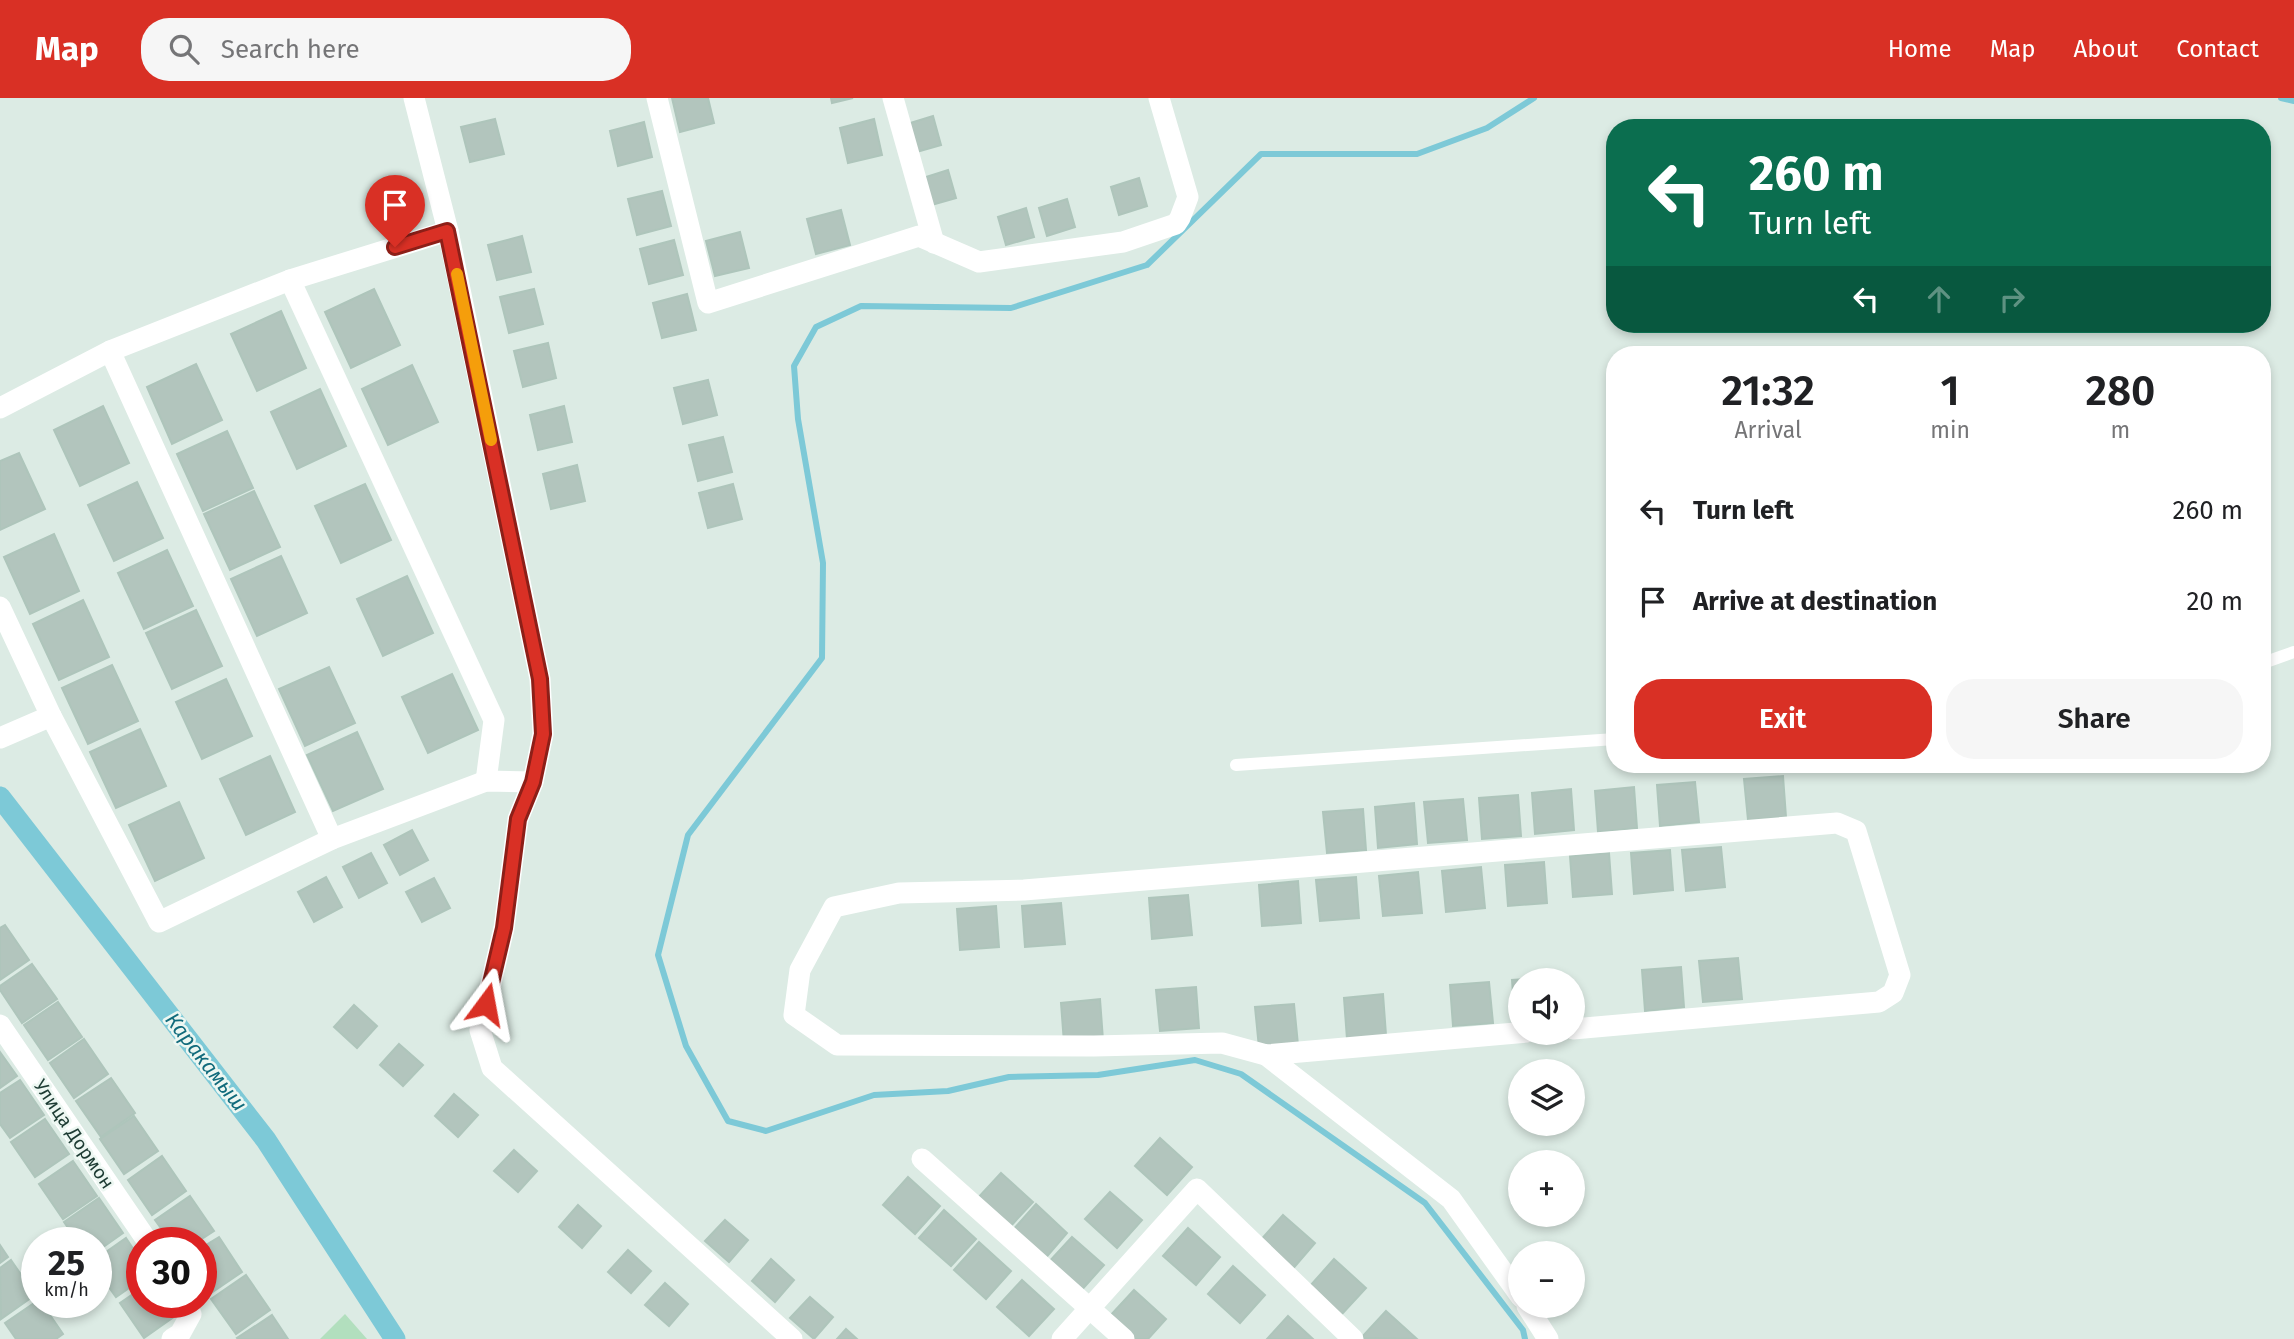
<!DOCTYPE html>
<html lang="en">
<head>
<meta charset="utf-8">
<style>
  body { margin:0; font-family:"Fira Sans",sans-serif; background:#f6f6f6; color:#202124; height:100vh; display:flex; flex-direction:column; font-size:26px; white-space:nowrap }
  * { box-sizing:border-box; margin:0 }
  p { font-size:23px; color:#757577 }
  .icon { flex:none; width:38px; height:38px; fill:none; stroke:currentColor; stroke-width:2; stroke-linecap:round; stroke-linejoin:round }
  .map { position:relative; flex:1; overflow:hidden }
  .panel { position:absolute; left:1606px; top:248px; width:665px; height:427px; display:flex; flex-direction:column; background:#fff; border-radius:28px; box-shadow:0 4px 10px #0003 }
  .panel>* { flex:none }
  .banner { position:absolute; left:1606px; top:21px; width:665px; height:214px; border-radius:28px; box-shadow:0 4px 10px #0003; background:#0b6e4f; color:#fff; overflow:hidden }
  .tools { position:absolute; left:1508px; top:870px; display:grid; gap:14px }
  .tools a { display:grid; place-items:center; width:77px; height:77px; border-radius:50%; background:#fff; box-shadow:0 4px 10px #0003; font-size:35px }
  .speed { position:absolute; left:21px; top:1129px; display:flex; gap:14px; font-size:35px; font-weight:700; text-align:center }
  .speed>* { display:grid; place-content:center; width:91px; height:91px; border-radius:50%; background:#fff; box-shadow:0 4px 10px #0003; line-height:1 }
  .speed small { font-size:18px; font-weight:400 }
  .speed .limit { border:10px solid #d22; background:#fff; color:#111 }
  .pin { position:absolute; display:grid; place-items:center; width:60px; height:60px; color:#fff; margin:-72px -30px; border-radius:50% 50% 50% 0; rotate:-45deg; box-shadow:0 0 7px #0007 }
  .pin .icon { rotate:45deg }
  .me { position:absolute; width:77px; margin:-38px; rotate:13deg; stroke-linejoin:round; filter:drop-shadow(0 0 5px #0008) }
  .turn { display:flex; align-items:center; gap:24px; height:147px; padding:0 28px; font-size:32px }
  .turn .icon { width:91px; height:91px; stroke-width:2.5 }
  .turn b { display:block; font-size:49px; line-height:60px }
  .lanes { display:flex; align-items:center; height:66px; padding:0 28px; background:#0003; justify-content:center; gap:35px; direction:ltr }
  .lanes .off { opacity:.35 }
  .eta { display:flex; justify-content:space-evenly; align-items:center; height:119px; text-align:center }
  .eta b { font-size:42px; font-weight:600; line-height:49px }
  .action { display:flex; gap:14px; margin-top:auto; padding:14px 28px }
  .action a { flex:1; height:80px; border-radius:28px; background:#d93025; color:#fff; font-size:28px; font-weight:600; line-height:80px; text-align:center }
  .action a+a { background:#f6f6f6; color:#202124 }
  ul { padding:0; list-style:none }
  li { display:flex; align-items:center; gap:21px; height:91px; padding:0 28px }
  li div { flex:1 }
  li b { display:block; font-size:26px }
  li em { font-style:normal }
  header { display:flex; align-items:center; gap:42px; box-sizing:border-box; height:98px; padding:0 35px; background:#d93025; color:#fff }
  header strong { font-size:33px }
  nav { display:flex; gap:38px; margin-inline-start:auto; font-size:24px }
  .search { width:490px; height:63px; background:#f6f6f6; display:flex; align-items:center; gap:18px; box-sizing:border-box; padding:0 24px; border-radius:28px; color:#757577; font-size:26px }
  .map>svg:first-child { display:block }
  .green { fill:#b2dfbe }
  .lines { fill:none; stroke-linecap:round; stroke-linejoin:round }
  .stream { stroke:#7dc9d7; stroke-width:6 }
  .canal { stroke:#7dc9d7; stroke-width:21 }
  .building { fill:#b2c5bd; stroke:#aec5bb; stroke-width:2 }
  .lane { stroke:#fff; stroke-width:12 }
  .street { stroke:#fff; stroke-width:21 }
  .route-casing { stroke:#8d1f18; stroke-width:18 }
  .route { stroke:#d93025; stroke-width:12 }
  .slow { stroke:#f59e0b; stroke-width:12 }
  .labels { text-anchor:middle; dominant-baseline:central; stroke-width:5; stroke-linejoin:round; paint-order:stroke }
  .street-label { font-size:19px; fill:#1d3b33; stroke:#edf7f2 }
  .water-label { font-size:21px; font-style:italic; fill:#116b7c; stroke:#edf7f2 }
</style>
</head>
<body>
<header>
<strong>Map</strong>
<div class="search"><svg class="icon" aria-label="search" viewBox="0 0 24 24"><circle cx="10" cy="10" r="6"/><path d="M15 15l6 6"/></svg>Search here</div>
<nav><a>Home</a><a>Map</a><a>About</a><a>Contact</a></nav>
</header>
<div class="map">
<svg width="2294" height="1241" viewBox="0 0 2294 1241">
  <rect width="100%" height="100%" fill="#dcebe4"/>
  <!-- green -->
  <polygon class="green" points="345,1216 367,1241 320,1241"/>
  <g class="lines">
    <!-- stream -->
    <g class="stream">
      <polyline points="2281,0 2294,3"/>
      <polyline points="1525,1241 1523,1232 1425,1105 1241,976 1195,962 1098,977 1009,979 948,993 874,997 766,1033 728,1023 686,948 658,857 688,737 822,560 823,465 798,321 794,268 816,229 861,208 1011,210 1147,167 1261,56 1417,56 1487,30 1534,0"/>
    </g>
    <!-- canal -->
    <polyline class="canal" points="0,699 266,1042 395,1241"/>
  </g>
  <!-- building -->
  <g class="building">
    <polygon points="672,0 708,0 714,25 680,34"/>
    <polygon points="831,0 853,0 832,5"/>
    <polygon points="933,18 941,47 913,55 904,27"/>
    <polygon points="495,21 504,56 470,64 461,29"/>
    <polygon points="874,21 882,57 848,65 840,30"/>
    <polygon points="644,24 652,59 618,68 610,33"/>
    <polygon points="948,72 956,100 928,108 920,81"/>
    <polygon points="1139,80 1147,108 1119,117 1111,89"/>
    <polygon points="662,93 671,128 637,137 628,101"/>
    <polygon points="1067,101 1075,129 1047,138 1039,110"/>
    <polygon points="1026,110 1034,139 1006,147 998,119"/>
    <polygon points="841,112 850,147 816,156 807,121"/>
    <polygon points="740,134 749,170 715,178 706,143"/>
    <polygon points="522,138 531,174 497,182 488,147"/>
    <polygon points="674,142 683,177 649,186 640,151"/>
    <polygon points="374,191 400,247 351,270 325,214"/>
    <polygon points="534,191 543,226 509,235 500,199"/>
    <polygon points="687,196 696,232 662,240 653,205"/>
    <polygon points="281,213 306,270 257,293 231,236"/>
    <polygon points="548,245 556,280 523,289 514,253"/>
    <polygon points="196,266 222,322 172,346 147,289"/>
    <polygon points="412,267 438,324 388,347 362,291"/>
    <polygon points="708,282 717,317 683,326 674,290"/>
    <polygon points="320,291 346,348 297,371 271,314"/>
    <polygon points="103,308 129,365 80,388 54,332"/>
    <polygon points="564,308 572,344 538,352 530,317"/>
    <polygon points="227,333 253,390 203,413 177,356"/>
    <polygon points="723,339 732,374 698,383 689,347"/>
    <polygon points="19,355 45,411 0,432 0,363"/>
    <polygon points="577,367 585,403 551,411 543,376"/>
    <polygon points="137,384 163,440 114,463 88,407"/>
    <polygon points="365,386 391,442 341,465 315,408"/>
    <polygon points="733,386 742,421 708,430 699,395"/>
    <polygon points="254,393 280,449 230,472 204,416"/>
    <polygon points="54,436 79,493 30,516 4,459"/>
    <polygon points="167,452 193,508 144,531 118,475"/>
    <polygon points="281,458 307,515 257,538 231,481"/>
    <polygon points="407,478 433,535 383,558 357,501"/>
    <polygon points="83,502 109,559 59,582 33,526"/>
    <polygon points="196,512 222,568 172,591 146,535"/>
    <polygon points="112,567 138,623 88,646 62,590"/>
    <polygon points="329,569 355,625 305,648 279,591"/>
    <polygon points="452,576 478,632 428,655 402,599"/>
    <polygon points="226,581 252,638 202,661 176,604"/>
    <polygon points="140,631 166,688 116,710 90,654"/>
    <polygon points="357,634 383,691 333,713 307,657"/>
    <polygon points="270,658 295,714 246,737 220,681"/>
    <polygon points="1783,678 1786,719 1748,722 1744,681"/>
    <polygon points="1695,684 1699,724 1660,728 1657,687"/>
    <polygon points="1634,689 1637,730 1598,734 1595,693"/>
    <polygon points="1571,691 1574,732 1535,736 1532,695"/>
    <polygon points="1518,697 1521,738 1482,741 1479,700"/>
    <polygon points="1463,701 1467,742 1428,745 1424,704"/>
    <polygon points="179,704 204,760 155,783 129,727"/>
    <polygon points="1414,705 1417,746 1378,750 1375,709"/>
    <polygon points="1363,711 1366,752 1327,755 1323,714"/>
    <polygon points="412,732 428,762 400,777 384,747"/>
    <polygon points="1721,749 1725,789 1686,793 1682,752"/>
    <polygon points="1670,752 1673,792 1634,796 1631,755"/>
    <polygon points="371,755 387,785 359,800 343,769"/>
    <polygon points="1609,755 1612,796 1573,799 1570,758"/>
    <polygon points="1544,764 1547,805 1508,808 1505,767"/>
    <polygon points="1481,769 1485,810 1446,814 1442,773"/>
    <polygon points="1418,774 1422,815 1383,818 1379,778"/>
    <polygon points="326,779 342,809 314,824 298,794"/>
    <polygon points="1356,779 1359,820 1320,823 1316,782"/>
    <polygon points="434,780 450,810 422,824 406,794"/>
    <polygon points="1298,783 1301,825 1262,828 1259,787"/>
    <polygon points="1188,797 1192,837 1152,841 1149,800"/>
    <polygon points="1061,805 1065,846 1025,849 1022,808"/>
    <polygon points="996,808 999,849 960,852 957,811"/>
    <polygon points="5,827 29,862 0,882 0,830"/>
    <polygon points="1738,860 1742,901 1703,904 1699,863"/>
    <polygon points="32,866 57,901 22,925 0,892 0,888"/>
    <polygon points="1681,869 1684,909 1645,913 1642,872"/>
    <polygon points="1551,879 1551,882 1521,882 1521,922 1515,923 1512,882"/>
    <polygon points="1489,884 1493,925 1453,928 1450,887"/>
    <polygon points="1196,889 1199,930 1160,933 1156,892"/>
    <polygon points="1383,896 1386,937 1347,941 1344,900"/>
    <polygon points="1100,901 1103,942 1064,945 1061,905"/>
    <polygon points="58,904 82,939 48,962 24,927"/>
    <polygon points="1294,906 1298,947 1259,950 1255,909"/>
    <polygon points="354,907 377,928 357,950 334,929"/>
    <polygon points="84,941 108,976 74,1000 50,965"/>
    <polygon points="399,946 423,967 403,988 380,967"/>
    <polygon points="0,954 17,978 0,990"/>
    <polygon points="111,980 135,1015 101,1039 76,1003"/>
    <polygon points="20,982 44,1017 10,1040 0,1026 0,995"/>
    <polygon points="454,996 478,1017 458,1039 435,1018"/>
    <polygon points="134,1018 158,1053 124,1076 100,1041"/>
    <polygon points="45,1021 69,1056 35,1079 11,1044"/>
    <polygon points="1160,1040 1192,1069 1167,1097 1135,1068"/>
    <polygon points="514,1052 537,1073 518,1094 494,1073"/>
    <polygon points="162,1058 186,1093 152,1117 128,1082"/>
    <polygon points="73,1063 97,1098 63,1121 39,1086"/>
    <polygon points="1001,1075 1033,1104 1008,1131 976,1102"/>
    <polygon points="908,1079 940,1108 915,1136 883,1107"/>
    <polygon points="1110,1094 1142,1122 1117,1150 1085,1121"/>
    <polygon points="190,1098 214,1133 197,1144 171,1144 155,1122"/>
    <polygon points="99,1100 123,1135 96,1154 96,1144 78,1144 64,1124"/>
    <polygon points="1036,1106 1067,1135 1043,1163 1011,1134"/>
    <polygon points="578,1107 601,1128 582,1150 559,1129"/>
    <polygon points="944,1112 976,1141 951,1168 919,1140"/>
    <polygon points="1283,1117 1315,1145 1291,1173 1259,1144"/>
    <polygon points="725,1122 748,1142 729,1164 705,1143"/>
    <polygon points="1188,1130 1220,1159 1196,1187 1163,1158"/>
    <polygon points="219,1139 242,1174 208,1197 201,1187 201,1150"/>
    <polygon points="1072,1139 1104,1167 1079,1195 1047,1166"/>
    <polygon points="126,1140 142,1164 142,1181 116,1199 96,1171 96,1161"/>
    <polygon points="979,1144 1011,1173 986,1201 954,1172"/>
    <polygon points="0,1147 8,1159 0,1165"/>
    <polygon points="628,1152 651,1173 631,1195 608,1174"/>
    <polygon points="771,1161 794,1182 775,1204 752,1183"/>
    <polygon points="1334,1161 1366,1190 1341,1217 1310,1188"/>
    <polygon points="11,1162 35,1197 1,1221 0,1170"/>
    <polygon points="1233,1168 1265,1197 1240,1225 1208,1196"/>
    <polygon points="246,1177 270,1212 236,1236 211,1201"/>
    <polygon points="1022,1182 1054,1211 1029,1238 997,1209"/>
    <polygon points="665,1185 688,1206 669,1228 645,1207"/>
    <polygon points="142,1190 142,1204 170,1204 178,1216 144,1240 120,1205"/>
    <polygon points="1134,1192 1166,1221 1148,1241 1133,1241 1109,1219"/>
    <polygon points="810,1199 833,1219 814,1241 790,1220"/>
    <polygon points="37,1203 41,1204 63,1236 56,1241 16,1241 5,1225"/>
    <polygon points="1386,1213 1417,1241 1361,1240"/>
    <polygon points="272,1217 288,1241 238,1241 237,1240"/>
    <polygon points="1288,1218 1313,1241 1267,1241"/>
    <polygon points="846,1231 857,1241 837,1241"/>
  </g>
  <g class="lines">
    <!-- lane -->
    <g class="lane">
      <polyline points="2263,565 2294,554"/>
      <polyline points="1236,667 1615,641"/>
    </g>
    <!-- street -->
    <g class="street">
      <polyline points="414,0 448,133 540,581 543,636 533,684 518,721 504,830 480,932 492,970 792,1241"/>
      <polyline points="657,0 708,205 919,138 979,164 1123,144 1176,126 1180,120 1188,99 1159,0"/>
      <polyline points="893,0 934,145"/>
      <polyline points="290,182 494,622 486,683"/>
      <polyline points="110,253 332,741"/>
      <polyline points="0,310 110,253 290,182 448,133"/>
      <polyline points="0,509 51,618 159,824 332,741 486,683 533,684"/>
      <polyline points="0,640 51,618"/>
      <polyline points="0,927 148,1144"/>
      <polyline points="1527,934 1266,957 1222,945 1094,948 837,947 794,917 800,872 834,809 899,795 1024,792 1837,725 1856,733 1900,877 1893,895 1879,904 1573,931"/>
      <polyline points="1266,957 1451,1101 1521,1199"/>
      <polyline points="922,1061 1124,1241"/>
      <polyline points="1527,1208 1548,1241"/>
      <polyline points="172,1241 180,1236 191,1216 186,1204"/>
      <polyline points="1062,1241 1197,1091 1353,1241"/>
    </g>
  </g>
  <g class="lines">
    <defs>
      <polyline id="route" points="395,149 447,133 540,581 543,636 533,684 518,721 504,830 486,906"/>
    </defs>
    <!-- route casing -->
    <use href="#route" class="route-casing"/>
    <!-- route -->
    <use href="#route" class="route"/>
    <!-- slow -->
    <polyline class="slow" points="457,176 491,342"/>
  </g>
  <g class="labels">
    <!-- street labels -->
    <g class="street-label">
      <text transform="translate(74 1036) rotate(56)">Улица Дормон</text>
    </g>
    <!-- water labels -->
    <g class="water-label">
      <text transform="translate(206 964) rotate(52)">Каракамыш</text>
    </g>
  </g>
</svg>
<div class="tools">
<a><svg class="icon" aria-label="sound" viewBox="0 0 24 24"><path d="M4 9h4l5-4v14l-5-4H4zM17 9q2 3 0 6"/></svg></a>
<a><svg class="icon" aria-label="layers" viewBox="0 0 24 24"><path d="M12 4l9 5-9 5-9-5zM3 14l9 5 9-5"/></svg></a>
<a>+</a>
<a>−</a>
</div>
<div class="speed"><div>25<small>km/h</small></div><div class="limit">30</div></div>
<div class="pin" style="left:395px;top:149px;background:#d93025"><svg class="icon" aria-label="arrive" viewBox="0 0 24 24"><path d="M6 21V4h12l-3 4 3 4H6"/></svg></div>
<svg class="me" style="left:486px;top:906px" viewBox="-20 -20 40 40"><path d="M0-17L14 15 0 8-14 15z" fill="#d93025" stroke="#fff" stroke-width="4"/></svg>
<div class="banner">
<div class="turn"><svg class="icon" aria-label="left" viewBox="0 0 24 24"><path d="M17 20v-9H6M10 6l-5 5 5 5"/></svg><div><b>260 m</b>Turn left</div></div>
<div class="lanes"><svg class="icon" aria-label="left" viewBox="0 0 24 24"><path d="M17 20v-9H6M10 6l-5 5 5 5"/></svg><svg class="icon off" aria-label="ahead" viewBox="0 0 24 24"><path d="M12 20V5M6 11l6-6 6 6"/></svg><svg class="icon off" aria-label="right" viewBox="0 0 24 24"><path d="M7 20v-9h11M14 6l5 5-5 5"/></svg></div>
</div>
<section class="panel">
<div class="eta">
<div><b>21:32</b><p>Arrival</p></div>
<div><b>1</b><p>min</p></div>
<div><b>280</b><p>m</p></div>
</div>
<ul>
<li><svg class="icon" aria-label="left" viewBox="0 0 24 24"><path d="M17 20v-9H6M10 6l-5 5 5 5"/></svg><div><b>Turn left</b></div><em>260 m</em></li>
<li><svg class="icon" aria-label="arrive" viewBox="0 0 24 24"><path d="M6 21V4h12l-3 4 3 4H6"/></svg><div><b>Arrive at destination</b></div><em>20 m</em></li>
</ul>
<div class="action"><a>Exit</a><a>Share</a></div>
</section>
</div>
</body>
</html>
